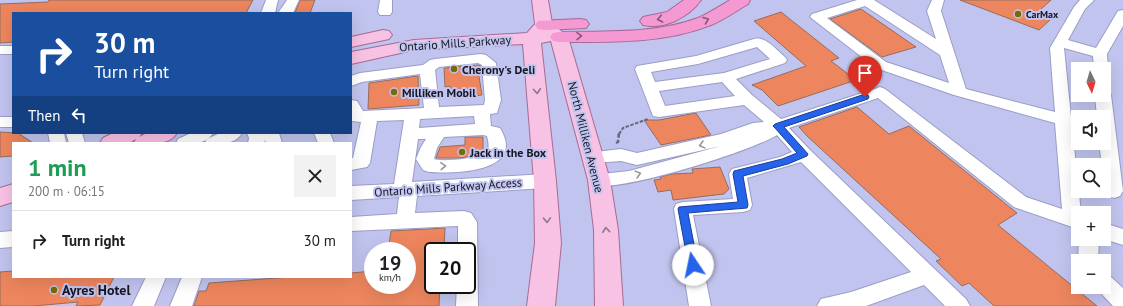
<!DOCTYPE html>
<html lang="en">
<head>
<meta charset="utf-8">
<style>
  body { margin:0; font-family:"PT Sans",sans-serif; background:#f2f2f2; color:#202124; height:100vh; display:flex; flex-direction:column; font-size:15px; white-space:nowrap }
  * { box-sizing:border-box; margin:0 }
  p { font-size:13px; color:#757577 }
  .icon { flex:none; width:22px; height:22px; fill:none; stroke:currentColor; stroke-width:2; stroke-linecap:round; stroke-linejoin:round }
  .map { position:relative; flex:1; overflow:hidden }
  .drawer { position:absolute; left:12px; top:142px; width:340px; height:136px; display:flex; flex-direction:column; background:#fff; border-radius:0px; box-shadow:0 4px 16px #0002 }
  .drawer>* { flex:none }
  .guide { position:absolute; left:12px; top:12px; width:340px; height:122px; border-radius:0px; box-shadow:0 4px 16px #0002; background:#1a4fa0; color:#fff; overflow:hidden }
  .needle { width:26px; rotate:175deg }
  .tools { position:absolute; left:1071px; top:62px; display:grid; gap:8px }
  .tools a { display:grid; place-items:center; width:40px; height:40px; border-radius:0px; background:#fff; box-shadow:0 4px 16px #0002; font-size:20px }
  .speed { position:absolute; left:364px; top:242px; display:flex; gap:8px; font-size:20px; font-weight:700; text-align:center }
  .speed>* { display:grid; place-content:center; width:52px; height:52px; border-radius:50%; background:#fff; box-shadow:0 4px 16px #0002; line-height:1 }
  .speed small { font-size:10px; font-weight:400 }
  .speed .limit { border:2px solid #111; border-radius:6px; background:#fff; color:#111 }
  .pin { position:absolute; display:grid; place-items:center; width:34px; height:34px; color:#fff; margin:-41px -17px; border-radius:50% 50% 50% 0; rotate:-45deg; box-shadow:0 0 4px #0007 }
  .pin .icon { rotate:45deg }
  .me { position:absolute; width:44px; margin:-22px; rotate:349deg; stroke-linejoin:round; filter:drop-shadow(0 0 3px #0008) }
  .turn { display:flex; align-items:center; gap:14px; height:84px; padding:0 16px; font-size:18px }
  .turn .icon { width:52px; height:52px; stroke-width:2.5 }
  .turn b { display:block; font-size:28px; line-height:34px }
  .then { display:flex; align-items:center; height:38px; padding:0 16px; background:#0003; gap:8px; font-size:15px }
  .round { display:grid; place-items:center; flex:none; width:42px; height:42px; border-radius:0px; background:#f2f2f2 }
  .overview { display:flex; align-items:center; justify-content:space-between; height:68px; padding:0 16px }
  h1 { font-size:24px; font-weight:600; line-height:30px; color:#1e9e55 }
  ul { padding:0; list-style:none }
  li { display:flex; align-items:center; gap:12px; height:60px; padding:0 16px; border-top:1px solid #e0e0e0 }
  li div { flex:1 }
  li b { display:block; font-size:15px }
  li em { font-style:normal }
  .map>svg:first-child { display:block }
  .building { fill:#ed865e; stroke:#966d5c }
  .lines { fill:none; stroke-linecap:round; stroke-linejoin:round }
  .minor-casing { stroke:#9b9dc6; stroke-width:2 }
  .major-casing { stroke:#a66b95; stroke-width:2 }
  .highway-casing { stroke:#a66b95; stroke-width:2 }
  .path-far1 { stroke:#656682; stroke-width:2; stroke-dasharray:3.5 1.5; stroke-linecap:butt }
  .path { stroke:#656682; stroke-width:2.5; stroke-dasharray:4.5 2; stroke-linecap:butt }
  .minor { fill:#fff; fill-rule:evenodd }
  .major { fill:#f8c2e4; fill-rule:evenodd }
  .highway { fill:#f499d2; fill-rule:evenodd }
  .oneway { stroke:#85587c }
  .oneway2 { stroke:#92758e }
  .oneway3 { stroke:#96969d }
  .route { fill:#2563eb; stroke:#184099 }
  .poi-dot { fill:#766b04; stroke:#c1c4ee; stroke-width:1.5 }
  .labels { text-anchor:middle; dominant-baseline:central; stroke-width:4; stroke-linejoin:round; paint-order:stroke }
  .far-poi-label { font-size:10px; font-weight:bold; fill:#161625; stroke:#c1c4ee; text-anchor:start }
  .street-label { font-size:12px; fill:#161625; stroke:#c1c4ee }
  .poi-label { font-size:12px; font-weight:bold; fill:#161625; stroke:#c1c4ee; text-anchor:start }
  .near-poi-label { font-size:14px; font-weight:bold; fill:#161625; stroke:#c1c4ee; text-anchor:start }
</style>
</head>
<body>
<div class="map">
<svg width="1123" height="306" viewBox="0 0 1123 306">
  <rect width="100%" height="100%" fill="#c1c4ee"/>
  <!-- building -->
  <g class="building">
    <polygon points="49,0 253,0 246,13 13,13 13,42 0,43 0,4 48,2"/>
    <polygon points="300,0 315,0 310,13 295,13"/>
    <polygon points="960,0 1051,0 1040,10 1045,12 1041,16 1051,19 1039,30"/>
    <polygon points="861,9 916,47 882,57 830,19"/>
    <polygon points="781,12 839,58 831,61 856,80 778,106 762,90 752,85 806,66 754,21"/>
    <polygon points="478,65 481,66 481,70 478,71 482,95 453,98 450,86 445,87 444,68"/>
    <polygon points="418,76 419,105 368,109 369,83"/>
    <polygon points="857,107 889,134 909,126 1017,213 998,225 1097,306 994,306 969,283 962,286 936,261 941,259 807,136 799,127"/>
    <polygon points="696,113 711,135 661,145 644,120 659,120"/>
    <polygon points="0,132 18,133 33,143 13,143 13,156 0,157"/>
    <polygon points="465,137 483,137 483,153 461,158 436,158 440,147 465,145"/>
    <polygon points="720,167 729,189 724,194 673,200 671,190 658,192 654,180 661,179 660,177 672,174 693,173 692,169"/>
    <polygon points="445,228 444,251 433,251 433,285 440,285 439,306 194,306 199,291 206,291 209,283 291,277 351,277 351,273 373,271 373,285 407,285 407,251 388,251 391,231"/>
    <polygon points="13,271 13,277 114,277 100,305 76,306 78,302 34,306 0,306 0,272"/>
  </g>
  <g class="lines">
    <defs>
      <g id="minor">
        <polygon points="266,0 278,0 275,13 261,13"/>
        <polygon points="287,0 299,0 293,13 278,13"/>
        <polygon points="380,0 392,0 392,12 390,15 380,15 378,12"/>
        <path d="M857 0H874L936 39 927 11 932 0H944L941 11 966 89 1055 112 1050 48 1074 7 1080 0H1094L1085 9 1068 40 1096 48 1118 11 1123 10V26L1107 54 1108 69 1106 72 1104 73V69H1094L1093 56 1064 48 1071 117 1078 119V129L1072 128 1081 213H1078V229L1014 207 878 98 789 128 810 150 966 299 970 306H945L924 285 866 306H817L821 299 851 292 911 272 801 162 747 178 752 205 750 210 743 212 693 215 711 306H689L674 209 676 204 683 202 733 199 729 174 732 169 780 157 792 152 777 135C752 151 619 193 593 185L590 180 593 175 629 171 721 146 637 165 621 161 593 163 587 161 584 157 587 153 621 149 637 153 721 134 753 123 764 122 744 105 659 117 653 116 635 69 637 66 696 56 754 39C766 36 776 50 785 57L787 60 785 63 736 79 752 95 781 119 875 89 880 87 885 89 1026 197 1062 209 1055 123 954 95 876 68 810 17 812 14ZM865 6 940 55 949 83 886 62 827 18ZM757 47 770 59 724 73 655 82 651 72 698 64ZM722 82 735 96 665 106 659 91Z"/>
        <rect x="0" y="46" width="13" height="8"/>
        <path d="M481 54 486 55 496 63 501 100 497 113 490 114 491 126 500 128C527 172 455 174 429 172L423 170 416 159 421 147 426 139H418L412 182 545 174 551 176 554 181 551 186 545 188 417 196 415 213 464 211 471 213 477 222 478 306H456L457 285H467V251H458V226L351 231V217L397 214 399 197 351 200V186L394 184 404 120 377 121 370 163 367 167 351 170V158H353L361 122 352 121 351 119V100L357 101 363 111 424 108 420 74 362 82 351 86V76L360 73 423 65 430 60 435 59ZM478 63 482 65 485 100 484 105 439 107 435 70 439 67ZM474 116 475 124 419 128 420 119ZM483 135 487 136C488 140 490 147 487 151 482 159 441 162 434 159L437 148 444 137Z"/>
        <polygon points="1104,90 1108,92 1111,95 1123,191 1120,196 1114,198 1098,193 1097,191 1104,191 1104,165 1102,165 1099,143 1104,143 1104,117 1097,117 1095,95 1104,95"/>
        <rect x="0" y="117" width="13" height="10"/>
        <polygon points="48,133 64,133 66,143 50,143"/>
        <polygon points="66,133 82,133 85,143 69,143"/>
        <path d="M191 133H213C206 146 188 143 176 143L178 139Z"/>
        <path d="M220 133H242C235 146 217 143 205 143L207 139Z"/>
        <polygon points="247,133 279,133 282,143 266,143 265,140 264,143 248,143 249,138"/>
        <polygon points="314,133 330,133 334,143 318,143"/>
        <polygon points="1104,223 1123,229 1123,245 1104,239"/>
        <polygon points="13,231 13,247 0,248 0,232"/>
        <polygon points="1079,239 1099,239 1098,261 1078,261"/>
        <polygon points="1104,274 1111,277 1123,288 1123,306 1113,306 1097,289 1096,287 1104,287"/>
        <polygon points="146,277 166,277 154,306 132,306"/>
        <polygon points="182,277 202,277 192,306 170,306"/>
      </g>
      <g id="major">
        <polygon points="532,0 548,0 552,23 568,37 610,180 618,230 623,306 595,306 594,230 588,180 551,41 541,43 556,181 561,243 555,306 527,306 535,243 534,181 523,44 414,50 351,64 351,52 414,40 527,33 535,24"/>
        <polygon points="383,30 389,31 392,35 389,39 351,47 351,37"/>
        <path d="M113 133H142L139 137 147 133H177C168 147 149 143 134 143L136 139 129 143H100L103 138Z"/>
        <polygon points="13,184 13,202 0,206 0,188"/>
      </g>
      <g id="highway">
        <path d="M684 0H701C689 17 664 30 643 25L640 21 643 17 667 12Z"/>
        <path d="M730 0H750L748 4C736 11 724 20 711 25 663 44 609 42 559 42L553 41 550 37 553 33 559 32C605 31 655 34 698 18 709 13 720 6 730 0Z"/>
        <polygon points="580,19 586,20 589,24 586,28 544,30 538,29 535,25 538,21"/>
      </g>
    </defs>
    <!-- minor casing -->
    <use href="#minor" class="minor-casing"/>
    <!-- major casing -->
    <use href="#major" class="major-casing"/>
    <!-- highway casing -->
    <use href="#highway" class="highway-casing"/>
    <!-- path-far1 -->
    <polyline class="path-far1" points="619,134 623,128 648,119"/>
    <!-- path -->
    <polyline class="path" points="616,143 618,142 619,133"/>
    <!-- minor -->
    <use href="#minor" class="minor"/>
    <!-- major -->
    <use href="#major" class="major"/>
    <!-- highway -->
    <use href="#highway" class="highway"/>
  </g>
  <!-- one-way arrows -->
  <defs><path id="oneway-chevron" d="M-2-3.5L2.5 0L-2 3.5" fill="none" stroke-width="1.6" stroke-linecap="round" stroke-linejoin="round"/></defs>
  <g class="oneway">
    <use href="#oneway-chevron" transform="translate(660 19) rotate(169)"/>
    <use href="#oneway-chevron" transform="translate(706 20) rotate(-22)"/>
    <use href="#oneway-chevron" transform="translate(579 36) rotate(-1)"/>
  </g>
  <g class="oneway2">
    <use href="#oneway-chevron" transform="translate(537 91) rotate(85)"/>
    <use href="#oneway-chevron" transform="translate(547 220) rotate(88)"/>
    <use href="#oneway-chevron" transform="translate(606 230) rotate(-96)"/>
  </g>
  <g class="oneway3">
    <use href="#oneway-chevron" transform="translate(702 145) rotate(165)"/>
    <use href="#oneway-chevron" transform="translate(443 166) rotate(-3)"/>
    <use href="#oneway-chevron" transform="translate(638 174) rotate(-15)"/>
  </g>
  <!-- route -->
  <polygon class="route" points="865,94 868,95 869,97 868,99 784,127 808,154 807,156 788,164 743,176 748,205 747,208 688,213 698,265 697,268 693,269 689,268 678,209 679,207 738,202 733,174 734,171 782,159 797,153 775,128 773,126 775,124"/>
  <!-- markers -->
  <g class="poi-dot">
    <circle cx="1018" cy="14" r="4"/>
    <circle cx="454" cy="69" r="4"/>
    <circle cx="394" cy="92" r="4"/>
    <circle cx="462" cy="152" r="4"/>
    <circle cx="54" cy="290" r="4"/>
  </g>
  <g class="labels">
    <!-- far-poi labels -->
    <g class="far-poi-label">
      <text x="1026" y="14">CarMax</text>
    </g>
    <!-- street labels -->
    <g class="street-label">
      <text transform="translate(455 43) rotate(-4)">Ontario Mills Parkway</text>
      <text transform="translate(586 137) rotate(76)">North Milliken Avenue</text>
      <text transform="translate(448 187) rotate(-4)">Ontario Mills Parkway Access</text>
    </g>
    <!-- poi labels -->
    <g class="poi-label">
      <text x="462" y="69">Cherony's Deli</text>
      <text x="402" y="92">Milliken Mobil</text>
      <text x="470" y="152">Jack in the Box</text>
    </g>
    <!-- near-poi labels -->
    <g class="near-poi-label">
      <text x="62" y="290">Ayres Hotel</text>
    </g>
  </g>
</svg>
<div class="tools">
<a><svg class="needle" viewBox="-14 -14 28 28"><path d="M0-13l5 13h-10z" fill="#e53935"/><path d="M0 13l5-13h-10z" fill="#757577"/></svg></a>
<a><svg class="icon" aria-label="sound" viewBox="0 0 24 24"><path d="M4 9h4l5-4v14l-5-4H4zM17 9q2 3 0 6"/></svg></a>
<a><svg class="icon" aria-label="search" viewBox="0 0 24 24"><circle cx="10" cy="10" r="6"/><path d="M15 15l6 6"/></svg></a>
<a>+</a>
<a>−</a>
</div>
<div class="speed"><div>19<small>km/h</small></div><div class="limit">20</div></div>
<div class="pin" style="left:865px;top:97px;background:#d93025"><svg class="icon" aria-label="arrive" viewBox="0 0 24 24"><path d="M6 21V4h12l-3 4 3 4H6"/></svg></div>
<svg class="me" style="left:693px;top:265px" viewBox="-20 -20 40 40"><circle r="19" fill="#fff"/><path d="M0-13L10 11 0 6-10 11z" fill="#2563eb"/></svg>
<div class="guide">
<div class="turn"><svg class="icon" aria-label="right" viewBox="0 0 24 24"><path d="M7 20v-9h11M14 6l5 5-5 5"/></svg><div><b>30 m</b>Turn right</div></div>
<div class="then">Then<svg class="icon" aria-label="left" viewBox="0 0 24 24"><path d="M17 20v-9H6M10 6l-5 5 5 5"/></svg></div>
</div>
<section class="drawer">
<div class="overview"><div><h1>1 min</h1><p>200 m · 06:15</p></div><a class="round"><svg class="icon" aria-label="close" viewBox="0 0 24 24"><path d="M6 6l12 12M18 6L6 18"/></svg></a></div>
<ul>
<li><svg class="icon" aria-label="right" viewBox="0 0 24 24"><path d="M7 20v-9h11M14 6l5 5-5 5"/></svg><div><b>Turn right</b></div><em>30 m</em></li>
</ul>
</section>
</div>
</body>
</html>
